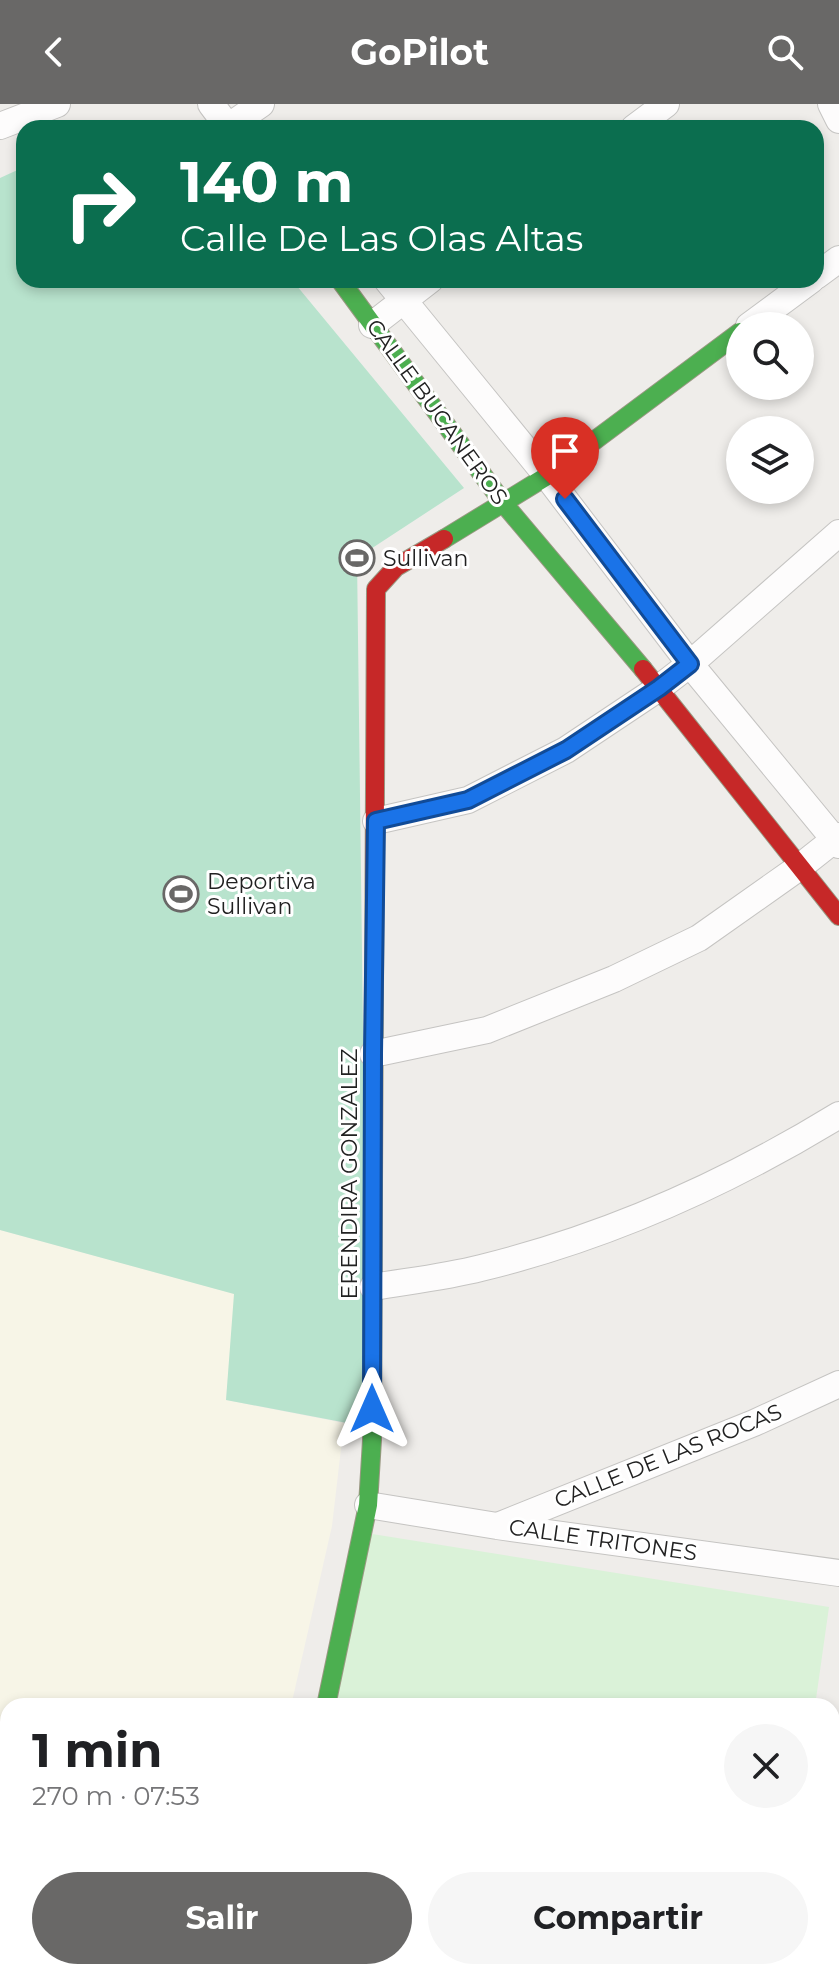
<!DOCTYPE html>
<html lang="es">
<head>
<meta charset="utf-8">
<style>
  body { margin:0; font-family:Montserrat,sans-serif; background:#f6f6f6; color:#202124; height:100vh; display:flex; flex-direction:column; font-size:30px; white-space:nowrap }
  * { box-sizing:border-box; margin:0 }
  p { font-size:26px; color:#757577 }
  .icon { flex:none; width:44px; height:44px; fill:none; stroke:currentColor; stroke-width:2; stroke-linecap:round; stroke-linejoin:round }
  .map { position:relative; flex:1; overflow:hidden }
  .side { position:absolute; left:0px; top:1594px; width:840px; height:282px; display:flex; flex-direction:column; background:#fff; border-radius:24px 24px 0 0; box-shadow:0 4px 12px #0003 }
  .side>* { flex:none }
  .top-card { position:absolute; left:16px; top:16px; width:808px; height:168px; border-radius:24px; box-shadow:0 4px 12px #0003; background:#0b6e4f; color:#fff; overflow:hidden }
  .fabs { position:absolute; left:726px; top:208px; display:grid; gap:16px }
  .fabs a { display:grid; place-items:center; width:88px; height:88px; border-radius:50%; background:#fff; box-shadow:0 4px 12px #0003; font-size:40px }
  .pin { position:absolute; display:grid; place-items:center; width:68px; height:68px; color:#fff; margin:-82px -34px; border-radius:50% 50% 50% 0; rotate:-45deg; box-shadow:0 0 8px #0007 }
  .pin .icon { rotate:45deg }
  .me { position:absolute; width:88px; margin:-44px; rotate:0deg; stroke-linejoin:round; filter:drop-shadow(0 0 6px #0008) }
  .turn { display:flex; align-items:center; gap:28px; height:168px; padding:0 32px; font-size:36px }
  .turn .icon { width:104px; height:104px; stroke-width:2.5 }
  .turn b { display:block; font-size:56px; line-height:68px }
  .round { display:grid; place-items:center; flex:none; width:84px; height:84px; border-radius:42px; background:#f6f6f6 }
  .overview { display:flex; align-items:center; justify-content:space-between; height:136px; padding:0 32px }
  h1 { font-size:48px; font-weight:700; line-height:60px }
  .primary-button { display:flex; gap:16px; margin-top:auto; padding:16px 32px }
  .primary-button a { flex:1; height:92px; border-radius:48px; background:#696867; color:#fff; font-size:32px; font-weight:700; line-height:92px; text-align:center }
  .primary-button a+a { background:#f6f6f6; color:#202124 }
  header { display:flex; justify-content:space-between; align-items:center; height:104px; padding:0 32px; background:#696867; color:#fff; font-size:36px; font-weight:700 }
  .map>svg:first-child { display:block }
  .education { fill:#f7f5e7 }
  .park { fill:#daf2d8 }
  .pitch { fill:#b8e3cd }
  .building { fill:#d4d1cf; stroke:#d2cecb; stroke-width:2 }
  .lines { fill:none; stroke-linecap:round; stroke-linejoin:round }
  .street-casing { stroke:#c5c4c2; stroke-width:28 }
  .fast-casing { stroke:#999882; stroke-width:20 }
  .jam-casing { stroke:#999882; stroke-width:20 }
  .street { stroke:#fdfcfc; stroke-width:26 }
  .fast { stroke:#4caf50; stroke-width:18 }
  .jam { stroke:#c62828; stroke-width:18 }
  .route-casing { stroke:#114b97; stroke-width:20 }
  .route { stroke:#1a73e8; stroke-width:14 }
  .labels { text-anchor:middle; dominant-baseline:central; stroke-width:6; stroke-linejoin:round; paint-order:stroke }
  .street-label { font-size:22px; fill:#212121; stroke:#fff }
  .poi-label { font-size:22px; fill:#212121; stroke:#fff; text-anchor:start }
</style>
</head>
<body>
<header><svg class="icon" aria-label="back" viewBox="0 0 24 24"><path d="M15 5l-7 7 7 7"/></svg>GoPilot<svg class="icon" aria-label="search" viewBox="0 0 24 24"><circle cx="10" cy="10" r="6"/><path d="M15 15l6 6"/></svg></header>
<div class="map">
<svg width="839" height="1875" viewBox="0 0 839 1875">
  <rect width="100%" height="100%" fill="#efedea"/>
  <!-- education -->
  <polygon class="education" points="0,1126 235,1190 226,1296 344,1319 332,1422 291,1602 8,1602 8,1660 0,1658"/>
  <!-- park -->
  <polygon class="park" points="366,1429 829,1503 815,1602 336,1602"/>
  <!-- pitch -->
  <polygon class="pitch" points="24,63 24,176 292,176 464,384 357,454 368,1323 226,1296 234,1190 0,1126 0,74"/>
  <!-- building -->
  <polygon class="building" points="835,1766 839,1767 839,1848 832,1847 832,1778"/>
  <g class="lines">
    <defs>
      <g id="street">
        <polyline points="211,0 229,24"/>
        <polyline points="831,0 839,16"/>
        <polyline points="0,22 57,0"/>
        <polyline points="228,23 261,0"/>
        <polyline points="634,24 666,0"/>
        <polyline points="816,172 839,155"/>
        <polyline points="387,176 547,372 690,560 839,741"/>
        <polyline points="372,221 430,176"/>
        <polyline points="749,222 811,176"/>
        <polyline points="376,717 468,696 566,646 659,584 690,560 839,429"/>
        <polyline points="373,950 487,926 614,875 699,834 801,762 839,732"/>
        <path d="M373 1183C409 1177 446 1173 481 1164 608 1133 728 1079 839 1011"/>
        <polyline points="368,1401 497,1422 839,1469"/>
        <polyline points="500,1421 754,1319 839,1280"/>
        <polyline points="832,1749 839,1714"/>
        <polyline points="272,1875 274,1868"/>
        <polyline points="808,1875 809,1868"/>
      </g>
      <g id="fast">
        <polyline points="340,176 504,400 643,565"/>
        <polyline points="444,435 547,372 740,228"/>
        <polyline points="326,1602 368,1401 372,1336 373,1080"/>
        <polyline points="0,1705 8,1706"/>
        <polyline points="0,1745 8,1746"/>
        <polyline points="832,1848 839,1850"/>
      </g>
      <g id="jam">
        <polyline points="643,565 839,812"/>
        <polyline points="373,1080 376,485 396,463 444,435"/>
        <polyline points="689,1868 728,1875"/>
      </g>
    </defs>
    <!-- street casing -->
    <use href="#street" class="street-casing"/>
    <!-- fast casing -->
    <use href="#fast" class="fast-casing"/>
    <!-- jam casing -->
    <use href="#jam" class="jam-casing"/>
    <!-- street -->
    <use href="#street" class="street"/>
    <!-- fast -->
    <use href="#fast" class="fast"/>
    <!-- jam -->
    <use href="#jam" class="jam"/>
  </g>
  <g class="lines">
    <defs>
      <polyline id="route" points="372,1305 373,950 376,717 468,696 566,646 659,584 690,560 565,395"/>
    </defs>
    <!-- route casing -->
    <use href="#route" class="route-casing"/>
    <!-- route -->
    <use href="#route" class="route"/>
  </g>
  <!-- icons -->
  <defs>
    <symbol id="stadium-ring" viewBox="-11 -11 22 22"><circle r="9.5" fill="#fff" stroke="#696867" stroke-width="1.5"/><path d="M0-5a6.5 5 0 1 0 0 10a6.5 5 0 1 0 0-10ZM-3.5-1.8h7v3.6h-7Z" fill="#696867"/></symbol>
  </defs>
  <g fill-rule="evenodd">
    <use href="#stadium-ring" x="337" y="434" width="40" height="40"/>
    <use href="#stadium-ring" x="161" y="770" width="40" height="40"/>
  </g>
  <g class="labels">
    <!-- street labels -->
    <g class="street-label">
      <text transform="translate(437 308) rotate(54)">CALLE BUCANEROS</text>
      <text transform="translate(349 1070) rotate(-90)">ERENDIRA GONZALEZ</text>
      <text transform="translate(668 1352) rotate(-22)">CALLE DE LAS ROCAS</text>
      <text transform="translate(603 1436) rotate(8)">CALLE TRITONES</text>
    </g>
    <!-- poi labels -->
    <g class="poi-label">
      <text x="383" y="454">Sullivan</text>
      <text x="207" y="777">Deportiva<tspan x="207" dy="25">Sullivan</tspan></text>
    </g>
  </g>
</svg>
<div class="fabs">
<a><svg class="icon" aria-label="search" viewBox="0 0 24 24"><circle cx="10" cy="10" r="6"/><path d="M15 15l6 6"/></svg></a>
<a><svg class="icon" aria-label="layers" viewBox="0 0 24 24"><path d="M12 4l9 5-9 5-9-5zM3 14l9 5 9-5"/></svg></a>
</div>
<div class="pin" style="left:565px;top:395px;background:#d93025"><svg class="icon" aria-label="arrive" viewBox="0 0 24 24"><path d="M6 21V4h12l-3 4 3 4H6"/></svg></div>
<svg class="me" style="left:372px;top:1305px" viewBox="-20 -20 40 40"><path d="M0-17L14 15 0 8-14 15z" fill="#1a73e8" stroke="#fff" stroke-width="4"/></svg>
<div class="top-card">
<div class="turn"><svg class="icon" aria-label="right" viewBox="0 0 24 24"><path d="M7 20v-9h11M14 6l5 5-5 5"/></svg><div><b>140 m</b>Calle De Las Olas Altas</div></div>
</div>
<section class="side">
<div class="overview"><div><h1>1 min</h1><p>270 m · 07:53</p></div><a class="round"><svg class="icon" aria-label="close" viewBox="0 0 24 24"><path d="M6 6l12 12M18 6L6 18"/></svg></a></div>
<div class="primary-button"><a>Salir</a><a>Compartir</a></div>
</section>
</div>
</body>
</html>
